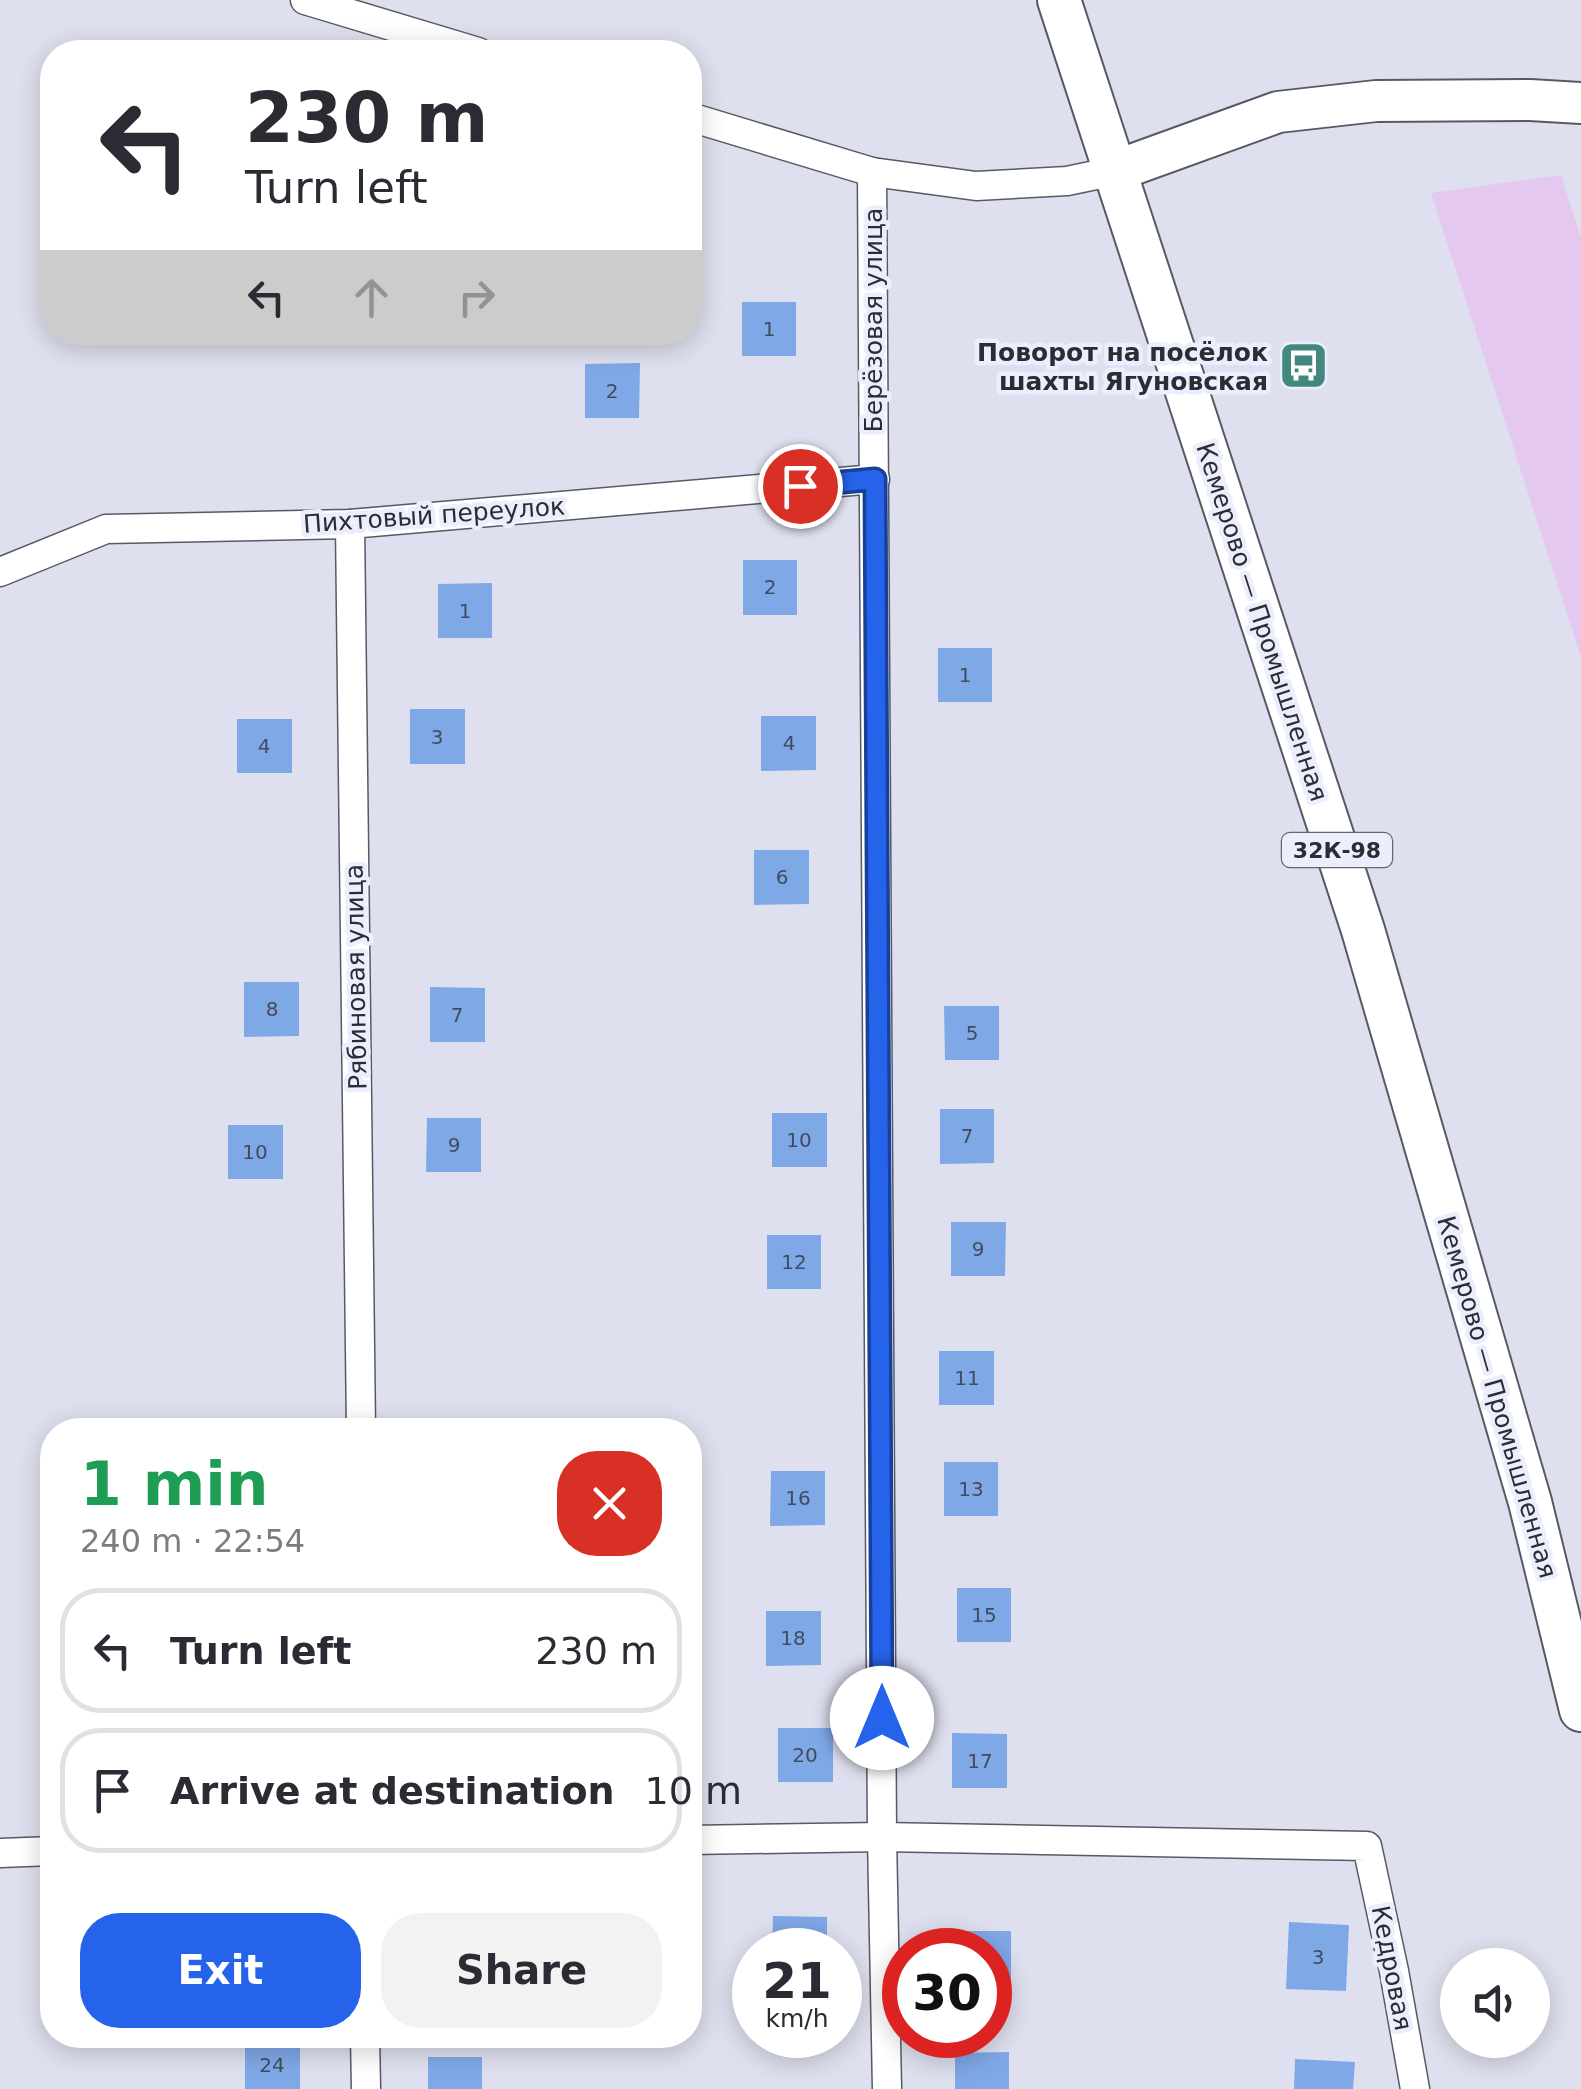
<!DOCTYPE html>
<html lang="en">
<head>
<meta charset="utf-8">
<style>
  body { margin:0; font-family:"DejaVu Sans",sans-serif; background:#f2f2f3; color:#2b2b33; height:100vh; display:flex; flex-direction:column; font-size:38px; white-space:nowrap }
  * { box-sizing:border-box; margin:0 }
  p { font-size:32px; color:#7c7c81 }
  .icon { flex:none; width:55px; height:55px; fill:none; stroke:currentColor; stroke-width:2; stroke-linecap:round; stroke-linejoin:round }
  .map { position:relative; flex:1; overflow:hidden }
  .drawer { position:absolute; left:40px; top:1418px; width:662px; height:630px; display:flex; flex-direction:column; background:#fff; border-radius:40px; box-shadow:0 5px 25px #0003 }
  .drawer>* { flex:none }
  .banner { position:absolute; left:40px; top:40px; width:662px; height:305px; border-radius:40px; box-shadow:0 5px 25px #0003; background:#fff; color:#2b2b33; overflow:hidden }
  .fabs { position:absolute; left:1440px; top:1948px; display:grid; gap:20px }
  .fabs a { display:grid; place-items:center; width:110px; height:110px; border-radius:50%; background:#fff; box-shadow:0 5px 25px #0003; font-size:50px }
  .speed { position:absolute; left:732px; top:1928px; display:flex; gap:20px; font-size:50px; font-weight:700; text-align:center }
  .speed>* { display:grid; place-content:center; width:130px; height:130px; border-radius:50%; background:#fff; box-shadow:0 5px 25px #0003; line-height:1 }
  .speed small { font-size:25px; font-weight:400 }
  .speed .limit { border:15px solid #d22; background:#fff; color:#111 }
  .pin { position:absolute; display:grid; place-items:center; width:85px; height:85px; color:#fff; margin:-42px; border:5px solid #fff; border-radius:50%; box-shadow:0 2px 10px #0007 }
  .me { position:absolute; width:110px; margin:-55px; rotate:0deg; stroke-linejoin:round; filter:drop-shadow(0 0 8px #0008) }
  .turn { display:flex; align-items:center; gap:35px; height:210px; padding:0 40px; font-size:45px }
  .turn .icon { width:130px; height:130px; stroke-width:2.5 }
  .turn b { display:block; font-size:70px; line-height:85px }
  .lanes { display:flex; align-items:center; height:95px; padding:0 40px; background:#0003; justify-content:center; gap:50px; direction:ltr }
  .lanes .off { opacity:.35 }
  .round { display:grid; place-items:center; flex:none; width:105px; height:105px; border-radius:40px; background:#f2f2f3 }
  .head { display:flex; align-items:center; justify-content:space-between; height:170px; padding:0 40px }
  h1 { font-size:60px; font-weight:700; line-height:75px; color:#1e9e55 }
  .button { display:flex; gap:20px; margin-top:auto; padding:20px 40px }
  .button a { flex:1; height:115px; border-radius:40px; background:#2563eb; color:#fff; font-size:40px; font-weight:700; line-height:115px; text-align:center }
  .button a+a { background:#f2f2f3; color:#2b2b33 }
  ul { padding:0; list-style:none }
  li { display:flex; align-items:center; gap:30px; height:125px; margin:0 20px 15px; padding:0 20px; border:5px solid #e1e1e2; border-radius:40px }
  li div { flex:1 }
  li b { display:block; font-size:38px }
  li em { font-style:normal }
  .map>svg:first-child { display:block }
  .green { fill:#e4c8f0 }
  .building { fill:#7fa8e7 }
  .lines { fill:none; stroke-linecap:round; stroke-linejoin:round }
  .street-casing { stroke:#575966; stroke-width:31 }
  .secondary-casing { stroke:#575966; stroke-width:44 }
  .primary-casing { stroke:#575966; stroke-width:46 }
  .street { stroke:#fff; stroke-width:28 }
  .secondary { stroke:#fff; stroke-width:40 }
  .primary { stroke:#fff; stroke-width:42 }
  .route-casing { stroke:#184099; stroke-width:25 }
  .route { stroke:#2563eb; stroke-width:18 }
  .labels { text-anchor:middle; dominant-baseline:central; stroke-width:9; stroke-linejoin:round; paint-order:stroke }
  .number-label { font-size:20px; fill:#414c5f }
  .shield { fill:#ebeefd; stroke:#65676f; stroke-width:2.5 }
  .shield-label { font-size:22px; font-weight:bold; fill:#2c2d32 }
  .street-label { font-size:25px; fill:#2c2d32; stroke:#ebeefd }
  .poi-label { font-size:25px; font-weight:bold; fill:#2c2d32; stroke:#ebeefd; text-anchor:end }
</style>
</head>
<body>
<div class="map">
<svg width="1581" height="2089" viewBox="0 0 1581 2089">
  <rect width="100%" height="100%" fill="#dee0ef"/>
  <!-- green -->
  <polygon class="green" points="1561,175 1581,238 1581,657 1431,193"/>
  <!-- building -->
  <g class="building">
    <rect x="742" y="302" width="54" height="54"/>
    <polygon points="640,363 639,418 585,418 585,364"/>
    <rect x="743" y="560" width="54" height="55"/>
    <polygon points="492,583 492,638 438,638 438,584"/>
    <rect x="938" y="648" width="54" height="54"/>
    <rect x="410" y="709" width="55" height="55"/>
    <polygon points="761,716 816,716 816,770 761,771"/>
    <rect x="237" y="719" width="55" height="54"/>
    <polygon points="754,850 809,850 809,904 754,905"/>
    <polygon points="244,982 299,982 299,1036 244,1037"/>
    <polygon points="430,987 485,988 485,1042 430,1042"/>
    <polygon points="944,1006 999,1006 999,1060 945,1060"/>
    <polygon points="940,1109 994,1109 994,1163 940,1164"/>
    <rect x="772" y="1113" width="55" height="54"/>
    <polygon points="427,1118 481,1118 481,1172 426,1172"/>
    <rect x="228" y="1125" width="55" height="54"/>
    <polygon points="951,1222 1006,1222 1005,1276 951,1276"/>
    <rect x="767" y="1235" width="54" height="54"/>
    <rect x="939" y="1351" width="55" height="54"/>
    <rect x="944" y="1462" width="54" height="54"/>
    <polygon points="771,1471 825,1471 825,1525 770,1526"/>
    <rect x="957" y="1588" width="54" height="54"/>
    <polygon points="766,1611 821,1611 821,1665 766,1666"/>
    <rect x="778" y="1728" width="55" height="54"/>
    <polygon points="952,1733 1007,1734 1007,1788 952,1788"/>
    <polygon points="773,1916 827,1917 827,1950 772,1950"/>
    <polygon points="1289,1922 1349,1925 1346,1991 1286,1989"/>
    <polygon points="957,1931 1011,1931 1011,1985 990,1985 990,1950 957,1950"/>
    <polygon points="300,2041 300,2089 245,2089 245,2042"/>
    <polygon points="1009,2052 1009,2089 955,2089 955,2053"/>
    <rect x="428" y="2057" width="54" height="32"/>
    <polygon points="1295,2059 1355,2062 1353,2089 1294,2089"/>
  </g>
  <g class="lines">
    <defs>
      <g id="street">
        <polyline points="305,0 478,52"/>
        <polyline points="690,117 872,172 976,186 1067,181 1115,171"/>
        <polyline points="872,172 882,1837 887,2089"/>
        <polyline points="350,524 361,1430"/>
        <polyline points="0,572 106,529 350,524 875,479"/>
        <polyline points="690,1840 882,1837 1367,1846 1394,1971 1415,2089"/>
        <polyline points="0,1853 52,1851"/>
        <polyline points="365,2035 366,2089"/>
      </g>
      <polyline id="secondary" points="1115,171 1278,112 1376,101 1530,100 1581,103"/>
      <polyline id="primary" points="1059,0 1363,930 1530,1502 1581,1710"/>
    </defs>
    <!-- street casing -->
    <use href="#street" class="street-casing"/>
    <!-- secondary casing -->
    <use href="#secondary" class="secondary-casing"/>
    <!-- primary casing -->
    <use href="#primary" class="primary-casing"/>
    <!-- street -->
    <use href="#street" class="street"/>
    <!-- secondary -->
    <use href="#secondary" class="secondary"/>
    <!-- primary -->
    <use href="#primary" class="primary"/>
  </g>
  <g class="lines">
    <defs>
      <polyline id="route" points="800,486 875,479 882,1718"/>
    </defs>
    <!-- route casing -->
    <use href="#route" class="route-casing"/>
    <!-- route -->
    <use href="#route" class="route"/>
  </g>
  <!-- icons -->
  <defs>
    <symbol id="bus-square" viewBox="-11 -11 22 22"><rect x="-9" y="-9" width="18" height="18" rx="4" fill="#43887f" stroke="#ebeefd"/><path d="M-5-6H5V4H4V6H2V4H-2V6H-4V4H-5ZM-3.5-4V0h7V-4ZM-3.5 1.2v1.5H-2V1.2ZM2 1.2v1.5H3.5V1.2Z" fill="#fff"/></symbol>
  </defs>
  <g fill-rule="evenodd">
    <use href="#bus-square" x="1276" y="338" width="55" height="55"/>
  </g>
  <g class="labels">
    <!-- number labels -->
    <g class="number-label">
      <text x="769" y="329">1</text>
      <text x="612" y="391">2</text>
      <text x="770" y="587">2</text>
      <text x="465" y="611">1</text>
      <text x="965" y="675">1</text>
      <text x="437" y="737">3</text>
      <text x="789" y="743">4</text>
      <text x="264" y="746">4</text>
      <text x="782" y="877">6</text>
      <text x="272" y="1009">8</text>
      <text x="457" y="1015">7</text>
      <text x="972" y="1033">5</text>
      <text x="967" y="1136">7</text>
      <text x="799" y="1140">10</text>
      <text x="454" y="1145">9</text>
      <text x="255" y="1152">10</text>
      <text x="978" y="1249">9</text>
      <text x="794" y="1262">12</text>
      <text x="967" y="1378">11</text>
      <text x="971" y="1489">13</text>
      <text x="798" y="1498">16</text>
      <text x="984" y="1615">15</text>
      <text x="793" y="1638">18</text>
      <text x="805" y="1755">20</text>
      <text x="980" y="1761">17</text>
      <text x="1318" y="1957">3</text>
      <text x="272" y="2065">24</text>
    </g>
    <!-- shield labels -->
    <rect class="shield" x="1282" y="833" width="110" height="34" rx="8"/>
    <g class="shield-label">
      <text x="1337" y="850">32К-98</text>
    </g>
    <!-- street labels -->
    <g class="street-label">
      <text transform="translate(873 320) rotate(-90)">Берёзовая улица</text>
      <text transform="translate(434 515) rotate(-4)">Пихтовый переулок</text>
      <text transform="translate(1262 622) rotate(72)">Кемерово — Промышленная</text>
      <text transform="translate(356 977) rotate(-91)">Рябиновая улица</text>
      <text transform="translate(1497 1397) rotate(74)">Кемерово — Промышленная</text>
      <text transform="translate(1392 1968) rotate(79)">Кедровая</text>
    </g>
    <!-- poi labels -->
    <g class="poi-label">
      <text x="1268" y="352">Поворот на посёлок<tspan x="1268" dy="29">шахты Ягуновская</tspan></text>
    </g>
  </g>
</svg>
<div class="fabs">
<a><svg class="icon" aria-label="sound" viewBox="0 0 24 24"><path d="M4 9h4l5-4v14l-5-4H4zM17 9q2 3 0 6"/></svg></a>
</div>
<div class="speed"><div>21<small>km/h</small></div><div class="limit">30</div></div>
<div class="pin" style="left:800px;top:486px;background:#d93025"><svg class="icon" aria-label="arrive" viewBox="0 0 24 24"><path d="M6 21V4h12l-3 4 3 4H6"/></svg></div>
<svg class="me" style="left:882px;top:1718px" viewBox="-20 -20 40 40"><circle r="19" fill="#fff"/><path d="M0-13L10 11 0 6-10 11z" fill="#2563eb"/></svg>
<div class="banner">
<div class="turn"><svg class="icon" aria-label="left" viewBox="0 0 24 24"><path d="M17 20v-9H6M10 6l-5 5 5 5"/></svg><div><b>230 m</b>Turn left</div></div>
<div class="lanes"><svg class="icon" aria-label="left" viewBox="0 0 24 24"><path d="M17 20v-9H6M10 6l-5 5 5 5"/></svg><svg class="icon off" aria-label="ahead" viewBox="0 0 24 24"><path d="M12 20V5M6 11l6-6 6 6"/></svg><svg class="icon off" aria-label="right" viewBox="0 0 24 24"><path d="M7 20v-9h11M14 6l5 5-5 5"/></svg></div>
</div>
<section class="drawer">
<div class="head"><div><h1>1 min</h1><p>240 m · 22:54</p></div><a class="round" style="background:#d93025;color:#fff"><svg class="icon" aria-label="close" viewBox="0 0 24 24"><path d="M6 6l12 12M18 6L6 18"/></svg></a></div>
<ul>
<li><svg class="icon" aria-label="left" viewBox="0 0 24 24"><path d="M17 20v-9H6M10 6l-5 5 5 5"/></svg><div><b>Turn left</b></div><em>230 m</em></li>
<li><svg class="icon" aria-label="arrive" viewBox="0 0 24 24"><path d="M6 21V4h12l-3 4 3 4H6"/></svg><div><b>Arrive at destination</b></div><em>10 m</em></li>
</ul>
<div class="button"><a>Exit</a><a>Share</a></div>
</section>
</div>
</body>
</html>
